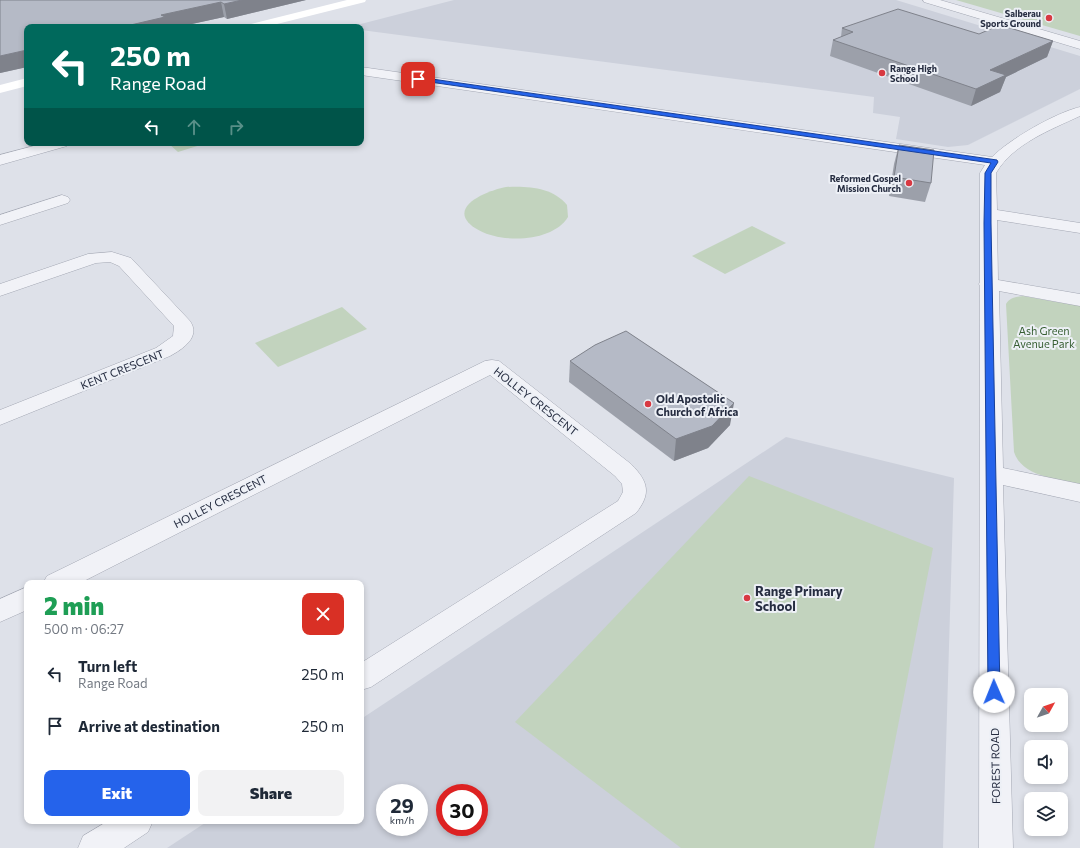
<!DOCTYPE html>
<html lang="en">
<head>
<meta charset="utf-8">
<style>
  body { margin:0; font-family:Commissioner,sans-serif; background:#f2f2f3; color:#1f2937; height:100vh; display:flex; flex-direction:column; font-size:15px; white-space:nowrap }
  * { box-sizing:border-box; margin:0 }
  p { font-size:13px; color:#747a83 }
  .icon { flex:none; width:22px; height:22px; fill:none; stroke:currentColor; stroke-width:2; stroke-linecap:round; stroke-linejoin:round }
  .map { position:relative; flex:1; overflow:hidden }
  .drawer { position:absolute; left:24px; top:580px; width:340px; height:244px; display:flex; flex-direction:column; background:#fff; border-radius:8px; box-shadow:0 2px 6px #0003 }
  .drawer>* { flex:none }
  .top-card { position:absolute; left:24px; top:24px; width:340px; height:122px; border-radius:8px; box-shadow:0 2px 6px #0003; background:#00695c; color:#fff; overflow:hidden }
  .needle { width:26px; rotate:50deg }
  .tools { position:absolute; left:1024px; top:688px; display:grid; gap:8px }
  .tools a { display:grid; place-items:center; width:44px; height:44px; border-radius:8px; background:#fff; box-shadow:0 2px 6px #0003; font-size:20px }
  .speed { position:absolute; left:376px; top:784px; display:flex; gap:8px; font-size:20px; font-weight:700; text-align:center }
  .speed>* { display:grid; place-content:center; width:52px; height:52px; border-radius:50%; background:#fff; box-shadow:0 2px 6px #0003; line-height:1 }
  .speed small { font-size:10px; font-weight:400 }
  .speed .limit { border:6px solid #d22; background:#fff; color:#111 }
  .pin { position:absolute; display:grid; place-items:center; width:34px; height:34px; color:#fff; margin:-17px; border-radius:8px; box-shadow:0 2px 6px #0006 }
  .me { position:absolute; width:44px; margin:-22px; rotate:359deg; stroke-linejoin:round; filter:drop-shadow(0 0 3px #0008) }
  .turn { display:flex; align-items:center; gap:14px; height:84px; padding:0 20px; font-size:18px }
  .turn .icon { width:52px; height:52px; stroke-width:2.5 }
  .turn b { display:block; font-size:28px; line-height:34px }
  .lanes { display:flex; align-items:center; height:38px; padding:0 20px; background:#0003; justify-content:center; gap:20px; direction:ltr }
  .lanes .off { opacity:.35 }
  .round { display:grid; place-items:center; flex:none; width:42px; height:42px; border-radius:8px; background:#f2f2f3 }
  .overview { display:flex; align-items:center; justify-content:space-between; height:68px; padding:0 20px }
  h1 { font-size:24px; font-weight:800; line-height:30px; color:#1e9e55 }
  .action { display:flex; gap:8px; margin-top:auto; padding:8px 20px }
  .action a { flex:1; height:46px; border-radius:8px; background:#2563eb; color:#fff; font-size:16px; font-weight:800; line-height:46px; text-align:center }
  .action a+a { background:#f2f2f3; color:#1f2937 }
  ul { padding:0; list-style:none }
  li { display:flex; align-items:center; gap:12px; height:52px; padding:0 20px }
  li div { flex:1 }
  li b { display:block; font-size:15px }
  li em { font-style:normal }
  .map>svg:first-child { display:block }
  .built { fill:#ccd0db; fill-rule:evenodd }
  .green { fill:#c2d3be }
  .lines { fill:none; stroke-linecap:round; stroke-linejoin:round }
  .minor-casing { stroke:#a3a7b3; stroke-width:1 }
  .tertiary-casing { stroke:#a3a7b3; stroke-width:1 }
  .minor { fill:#f1f2f7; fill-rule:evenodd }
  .tertiary { fill:#f1f2f7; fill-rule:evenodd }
  .secondary { fill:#fff; fill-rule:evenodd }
  .wall { fill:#9ca0aa }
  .shaded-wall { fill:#7f828b }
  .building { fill:#b5bac6; stroke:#7f828b }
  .route { fill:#2563eb; stroke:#184099 }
  .poi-dot { fill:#d83942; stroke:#edf0f6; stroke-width:1.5 }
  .labels { text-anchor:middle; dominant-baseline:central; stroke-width:4; stroke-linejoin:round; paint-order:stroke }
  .far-poi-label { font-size:9px; font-weight:bold; fill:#262d41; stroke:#edf0f6; text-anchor:end }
  .park-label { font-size:11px; fill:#365e32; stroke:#edf0f6 }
  .street-label { font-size:11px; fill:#262d41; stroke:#edf0f6 }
  .poi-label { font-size:11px; font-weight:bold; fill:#262d41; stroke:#edf0f6; text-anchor:start }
  .near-poi-label { font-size:13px; font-weight:bold; fill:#262d41; stroke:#edf0f6; text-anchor:start }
</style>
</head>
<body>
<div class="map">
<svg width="1080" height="848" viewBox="0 0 1080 848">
  <rect width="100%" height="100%" fill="#dee1e9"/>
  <!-- built -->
  <g class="built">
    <polygon points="454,0 896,0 1080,56 1080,89 968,145 948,147 896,139 900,117 873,113 874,97 361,30 361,27 349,27"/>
    <path d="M786 437 954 478 943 848H167L208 821H361V719ZM385 793H419V827H385ZM445 793H479V827H445Z"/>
  </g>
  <!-- green -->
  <g class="green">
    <polygon points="956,0 1080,0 1080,36"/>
    <polygon points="168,143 207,143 178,152"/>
    <path d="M506 187C528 186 552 187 567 205L568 217C552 243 499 244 475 228 444 207 489 190 506 187Z"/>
    <polygon points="752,226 786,243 725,274 692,256"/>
    <path d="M1023 296 1080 306V484C1058 479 1022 477 1014 452L1006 304C1010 297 1016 297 1023 296Z"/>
    <polygon points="342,307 367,329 278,367 255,343"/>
    <polygon points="749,476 933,548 874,848 681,848 515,722"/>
  </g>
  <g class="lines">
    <defs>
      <g id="minor">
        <path d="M361 67 992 157C1010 139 1055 113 1080 107V116C1050 130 1013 144 996 173L997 210 1080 223V233L997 220 998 280 1080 294V306L999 291 1003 468 1080 484V502L1003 485 1013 848H979L980 286 979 284 980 282V173L985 165 361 75Z"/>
        <polygon points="45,143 69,143 67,146 0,165 0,155"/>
        <polygon points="62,195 68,197 70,200 68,203 0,225 0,215"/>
        <path d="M112 252 131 258 190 321C201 337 183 349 170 356L0 425V410L156 348 173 336 174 326 119 266 110 262 96 263 0 296V284L88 254Z"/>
        <path d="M492 360 499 361 631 464C649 482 651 494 636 513L371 687 361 690V663L618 501 623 492 622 484 615 476 490 375 80 583H43L47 576 485 361Z"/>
        <polygon points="27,587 27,610 0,622 0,599"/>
        <polygon points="108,821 153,821 148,832 124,848 78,848 83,836"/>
      </g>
      <polygon id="tertiary" points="923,0 940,0 1080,41 1080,49 924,2"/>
    </defs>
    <!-- minor casing -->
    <use href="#minor" class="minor-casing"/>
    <!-- tertiary casing -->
    <use href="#tertiary" class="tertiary-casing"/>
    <!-- minor -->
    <use href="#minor" class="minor"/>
    <!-- tertiary -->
    <use href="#tertiary" class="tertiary"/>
    <!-- secondary -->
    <g class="secondary">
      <polygon points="347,0 366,0 365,2 265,27 245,27 247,25"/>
      <polygon points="27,78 27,86 0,93 0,85"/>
    </g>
  </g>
  <!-- wall -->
  <g class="wall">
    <polygon points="0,0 306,0 227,19 224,17 178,27 27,27 27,67 0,73"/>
    <polygon points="842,28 979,34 1053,41 1047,57 1006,77 1000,92 971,106 830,56 833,40 841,37"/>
    <polygon points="899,145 931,183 925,202 889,196 894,164"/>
    <polygon points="570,361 730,425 708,448 674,461 569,382"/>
  </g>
  <!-- shaded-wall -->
  <g class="shaded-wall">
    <polygon points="242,0 306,0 227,19 224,4"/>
    <polygon points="221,2 224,17 178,27 122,27 161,15"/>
    <polygon points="1053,41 1047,57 1006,77 1000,92 971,106 976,89 990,70"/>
    <polygon points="27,50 27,67 0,73 0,56"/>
    <polygon points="734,403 730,425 708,448 674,461 676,439"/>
  </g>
  <!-- building -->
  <g class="building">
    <polygon points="0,0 242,0 224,4 221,2 161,15 165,17 122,27 27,27 27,50 0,56"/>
    <polygon points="898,9 979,34 1000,25 1053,41 990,70 1006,75 976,89 833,40 853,32 842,28"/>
    <polygon points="899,145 934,150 931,183 894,177"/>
    <polygon points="626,331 734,403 712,426 676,439 570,361 595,345"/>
  </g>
  <!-- route -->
  <polygon class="route" points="418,77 997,160 998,162 991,173 991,223 1000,692 998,696 994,697 990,696 988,692 984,223 985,173 991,163 416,80 415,79"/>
  <!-- markers -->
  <g class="poi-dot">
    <circle cx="1049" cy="18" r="4"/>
    <circle cx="882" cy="73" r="4"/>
    <circle cx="909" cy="183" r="4"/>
    <circle cx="648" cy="404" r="4"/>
    <circle cx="747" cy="598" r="4"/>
  </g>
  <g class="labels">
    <!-- far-poi labels -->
    <g class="far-poi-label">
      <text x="1041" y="13">Salberau<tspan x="1041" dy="10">Sports Ground</tspan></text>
      <text x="890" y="68" text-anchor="start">Range High<tspan x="890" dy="10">School</tspan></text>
      <text x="901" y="178">Reformed Gospel<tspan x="901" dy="10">Mission Church</tspan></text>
    </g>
    <!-- park labels -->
    <g class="park-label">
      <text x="1044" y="330">Ash Green<tspan x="1044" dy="13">Avenue Park</tspan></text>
    </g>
    <!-- street labels -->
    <g class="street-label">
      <text transform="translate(122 369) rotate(-22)">KENT CRESCENT</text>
      <text transform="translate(536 401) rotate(38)">HOLLEY CRESCENT</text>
      <text transform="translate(220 501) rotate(-27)">HOLLEY CRESCENT</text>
      <text transform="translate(995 766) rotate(-91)">FOREST ROAD</text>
    </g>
    <!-- poi labels -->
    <g class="poi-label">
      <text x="656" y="398">Old Apostolic<tspan x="656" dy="13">Church of Africa</tspan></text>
    </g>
    <!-- near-poi labels -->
    <g class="near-poi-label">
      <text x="755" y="591">Range Primary<tspan x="755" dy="15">School</tspan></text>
    </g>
  </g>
</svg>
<div class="tools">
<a><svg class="needle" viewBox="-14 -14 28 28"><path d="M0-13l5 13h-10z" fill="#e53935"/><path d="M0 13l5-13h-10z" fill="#747a83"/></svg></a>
<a><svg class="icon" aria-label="sound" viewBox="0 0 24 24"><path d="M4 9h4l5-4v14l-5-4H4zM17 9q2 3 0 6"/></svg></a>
<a><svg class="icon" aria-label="layers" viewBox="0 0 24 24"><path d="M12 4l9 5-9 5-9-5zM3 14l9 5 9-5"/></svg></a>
</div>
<div class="speed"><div>29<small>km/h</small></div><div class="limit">30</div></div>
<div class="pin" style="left:418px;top:79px;background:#d93025"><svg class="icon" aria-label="arrive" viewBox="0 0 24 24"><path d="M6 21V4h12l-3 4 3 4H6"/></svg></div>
<svg class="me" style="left:994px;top:692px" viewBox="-20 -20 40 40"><circle r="19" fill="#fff"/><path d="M0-13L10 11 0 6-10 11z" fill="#2563eb"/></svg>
<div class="top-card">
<div class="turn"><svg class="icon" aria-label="left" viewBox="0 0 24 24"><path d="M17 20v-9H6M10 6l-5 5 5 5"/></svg><div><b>250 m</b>Range Road</div></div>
<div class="lanes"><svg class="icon" aria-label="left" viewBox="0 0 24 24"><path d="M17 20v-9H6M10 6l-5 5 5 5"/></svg><svg class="icon off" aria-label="ahead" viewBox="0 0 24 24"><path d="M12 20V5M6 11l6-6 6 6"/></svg><svg class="icon off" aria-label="right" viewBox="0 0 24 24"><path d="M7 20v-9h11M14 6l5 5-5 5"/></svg></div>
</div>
<section class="drawer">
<div class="overview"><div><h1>2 min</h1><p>500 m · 06:27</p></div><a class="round" style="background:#d93025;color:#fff"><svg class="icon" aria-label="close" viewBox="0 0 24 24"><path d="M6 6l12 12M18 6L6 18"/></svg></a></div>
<ul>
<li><svg class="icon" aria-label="left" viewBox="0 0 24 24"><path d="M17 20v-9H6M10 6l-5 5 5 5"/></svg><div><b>Turn left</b><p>Range Road</p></div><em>250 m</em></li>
<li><svg class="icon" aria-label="arrive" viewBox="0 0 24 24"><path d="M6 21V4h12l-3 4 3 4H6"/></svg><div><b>Arrive at destination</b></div><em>250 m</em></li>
</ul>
<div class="action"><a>Exit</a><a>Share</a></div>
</section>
</div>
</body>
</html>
